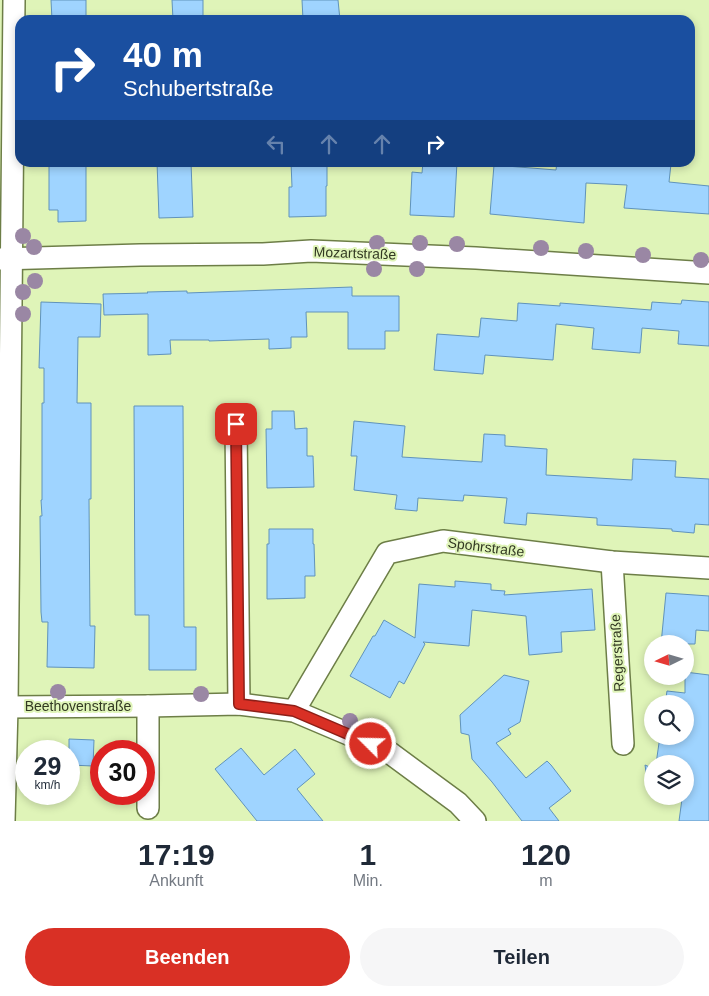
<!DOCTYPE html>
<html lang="de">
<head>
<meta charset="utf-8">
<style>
  body { margin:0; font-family:Helvetica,sans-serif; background:#f6f6f7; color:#1f2937; height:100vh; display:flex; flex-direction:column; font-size:19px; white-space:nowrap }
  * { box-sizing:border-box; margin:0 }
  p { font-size:16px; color:#747a83 }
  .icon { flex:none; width:28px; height:28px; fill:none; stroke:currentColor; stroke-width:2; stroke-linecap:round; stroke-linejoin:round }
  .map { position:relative; height:821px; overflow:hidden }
  .sheet { display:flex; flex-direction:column; background:#fff; flex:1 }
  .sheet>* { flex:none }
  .hud { position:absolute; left:15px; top:15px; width:680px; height:152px; border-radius:15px; box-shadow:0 2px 8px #0003; background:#1a4fa0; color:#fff; overflow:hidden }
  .needle { width:32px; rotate:265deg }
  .fabs { position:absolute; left:644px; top:635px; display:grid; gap:10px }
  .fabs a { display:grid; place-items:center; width:50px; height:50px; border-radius:50%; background:#fff; box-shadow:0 2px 8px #0003; font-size:25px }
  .speed { position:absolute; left:15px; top:740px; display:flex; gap:10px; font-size:25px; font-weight:700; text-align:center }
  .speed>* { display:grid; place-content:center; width:65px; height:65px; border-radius:50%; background:#fff; box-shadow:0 2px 8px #0003; line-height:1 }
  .speed small { font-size:12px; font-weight:400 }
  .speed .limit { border:8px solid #d22; background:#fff; color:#111 }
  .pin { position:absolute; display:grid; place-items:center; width:42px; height:42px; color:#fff; margin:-21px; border-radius:10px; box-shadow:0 2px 8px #0006 }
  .me { position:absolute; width:55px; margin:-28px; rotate:293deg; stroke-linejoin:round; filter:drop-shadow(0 0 4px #0008) }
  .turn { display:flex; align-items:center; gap:18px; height:105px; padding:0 25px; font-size:22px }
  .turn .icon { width:65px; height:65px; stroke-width:2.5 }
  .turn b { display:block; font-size:35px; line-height:42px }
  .lanes { display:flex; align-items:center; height:48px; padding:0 25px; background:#0003; justify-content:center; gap:25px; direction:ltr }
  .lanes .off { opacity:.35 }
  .eta { display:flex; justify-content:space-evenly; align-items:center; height:85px; text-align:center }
  .eta b { font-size:30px; font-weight:700; line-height:35px }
  .cta { display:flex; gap:10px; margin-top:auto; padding:10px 25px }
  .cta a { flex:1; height:58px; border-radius:30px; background:#d93025; color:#fff; font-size:20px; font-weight:700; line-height:58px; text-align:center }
  .cta a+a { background:#f6f6f7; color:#1f2937 }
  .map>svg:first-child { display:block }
  .building { fill:#9fd4ff; stroke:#6093bb }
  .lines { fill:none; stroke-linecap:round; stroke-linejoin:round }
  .minor-casing { stroke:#6d7e47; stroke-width:24 }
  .minor { stroke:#fff; stroke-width:21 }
  .tree { fill:#9a87a4 }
  .route-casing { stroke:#8d1f18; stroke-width:12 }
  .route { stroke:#d93025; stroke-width:9 }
  .labels { text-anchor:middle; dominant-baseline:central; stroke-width:4; stroke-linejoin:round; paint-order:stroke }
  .street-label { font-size:14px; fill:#323922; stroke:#dff4b8 }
</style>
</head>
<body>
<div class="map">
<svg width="709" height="821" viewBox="0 0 709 821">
  <rect width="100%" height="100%" fill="#dff4b8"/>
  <!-- building -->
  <g class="building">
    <polygon points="51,0 86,0 86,20 52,20"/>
    <polygon points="172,0 203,0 203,20 173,20"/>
    <polygon points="302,0 338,0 340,20 303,20"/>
    <polygon points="49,162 86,162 86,221 58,222 58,210 49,210"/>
    <polygon points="157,162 191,162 193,217 159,218"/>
    <polygon points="291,162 327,162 327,186 326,186 326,216 289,217 289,187 292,187"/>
    <polygon points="423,162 457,162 454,217 410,215 412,172 422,173"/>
    <polygon points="557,162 653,162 671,164 669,182 709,186 709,214 624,208 627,185 586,183 584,223 490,214 494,165 556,170"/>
    <polygon points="352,287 352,296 399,296 399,331 385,331 385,349 348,349 348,312 306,312 307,337 291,337 291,348 269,349 269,339 209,341 209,340 170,340 171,354 148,355 148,314 104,315 103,294 148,293 147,292 187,291 187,293"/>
    <polygon points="682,300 709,302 709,346 678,344 679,331 642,328 640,353 592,349 594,328 556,324 553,360 485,355 483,374 434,370 437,334 479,337 481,318 517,321 518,303 560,306 560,303 651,310 652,302 681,304"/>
    <polygon points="41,302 101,304 100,337 78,337 77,403 91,403 91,499 89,499 90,626 95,626 94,668 47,667 48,622 42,622 41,612 40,516 42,516 41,500 42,500 42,403 44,403 44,368 39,368"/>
    <polygon points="134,406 183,406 184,627 196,627 196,670 149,670 149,615 135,615"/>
    <polygon points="272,411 294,411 295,429 307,428 307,456 313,456 314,487 267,488 266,429 272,429"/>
    <polygon points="354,421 405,426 402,457 482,462 484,434 505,435 505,446 547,449 546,475 632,480 633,459 676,461 675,477 709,479 709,525 695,524 694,533 672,531 672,529 597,525 597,518 527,513 526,525 504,523 507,498 464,495 463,501 418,498 417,511 395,509 397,495 354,490 357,456 351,456"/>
    <polygon points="269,529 313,529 313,544 314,544 315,576 305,576 305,598 267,599 267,544 269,544"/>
    <polygon points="455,581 491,584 491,590 505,591 504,595 592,589 595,630 561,632 562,652 529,655 526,616 472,610 469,646 423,642 425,644 404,684 399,681 390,698 350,676 373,636 375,636 384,620 415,638 419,584 455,587"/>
    <polygon points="666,593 709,596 709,631 696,630 695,644 661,644"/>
    <polygon points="685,672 709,675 709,821 679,821 682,799 675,796 685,796 685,764 656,764 660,736 685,736 685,704 665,704 667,691 685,693"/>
    <polygon points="504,675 529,681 520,722 508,729 511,734 496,743 526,778 547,761 551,765 571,791 549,808 559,821 522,821 492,782 472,759 469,735 461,733 460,715"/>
    <polygon points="69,739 94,740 93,766 69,765"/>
    <polygon points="241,748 264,775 295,749 315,774 297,789 323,821 257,821 215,769"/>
    <polygon points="645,765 652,768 652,788 648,786"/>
  </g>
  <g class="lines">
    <defs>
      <g id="minor">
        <polyline points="0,259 140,255 263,254 311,251 476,258 709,273"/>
        <polyline points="236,424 239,704"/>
        <polyline points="612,562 623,744"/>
        <polyline points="7,707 148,706 239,704 294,711 386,750 458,803 475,821"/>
        <polyline points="294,711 387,553 443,541 612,562 709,568"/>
        <polyline points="148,808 148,706"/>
        <polyline points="4,821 7,707 14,0"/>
      </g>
    </defs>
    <!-- minor casing -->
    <use href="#minor" class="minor-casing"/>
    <!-- minor -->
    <use href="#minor" class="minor"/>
  </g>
  <!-- trees -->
  <g class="tree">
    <circle cx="23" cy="236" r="8"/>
    <circle cx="377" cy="243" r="8"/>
    <circle cx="420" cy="243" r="8"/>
    <circle cx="457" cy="244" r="8"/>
    <circle cx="34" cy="247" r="8"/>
    <circle cx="541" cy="248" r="8"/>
    <circle cx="586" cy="251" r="8"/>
    <circle cx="643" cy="255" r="8"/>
    <circle cx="701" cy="260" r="8"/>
    <circle cx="374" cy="269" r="8"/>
    <circle cx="417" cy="269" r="8"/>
    <circle cx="35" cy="281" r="8"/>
    <circle cx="23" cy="292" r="8"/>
    <circle cx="23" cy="314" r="8"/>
    <circle cx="58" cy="692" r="8"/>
    <circle cx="201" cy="694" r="8"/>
    <circle cx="350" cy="721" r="8"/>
  </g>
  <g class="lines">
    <defs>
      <polyline id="route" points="236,424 239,704 294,711 371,744"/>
    </defs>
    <!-- route casing -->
    <use href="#route" class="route-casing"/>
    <!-- route -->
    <use href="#route" class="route"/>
  </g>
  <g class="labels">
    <!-- street labels -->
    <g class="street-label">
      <text transform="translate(355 253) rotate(2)">Mozartstraße</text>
      <text transform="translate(486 547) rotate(7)">Spohrstraße</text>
      <text transform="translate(617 653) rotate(-93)">Regerstraße</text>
      <text x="78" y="706">Beethovenstraße</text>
    </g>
  </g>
</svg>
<div class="fabs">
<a><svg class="needle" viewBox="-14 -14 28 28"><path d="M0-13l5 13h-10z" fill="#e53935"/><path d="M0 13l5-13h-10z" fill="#747a83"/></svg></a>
<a><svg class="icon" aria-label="search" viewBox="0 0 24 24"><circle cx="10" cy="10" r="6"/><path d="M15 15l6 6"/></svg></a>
<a><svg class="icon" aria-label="layers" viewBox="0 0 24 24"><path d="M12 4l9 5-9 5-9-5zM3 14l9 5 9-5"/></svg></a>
</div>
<div class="speed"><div>29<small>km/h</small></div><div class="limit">30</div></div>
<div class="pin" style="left:236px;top:424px;background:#d93025"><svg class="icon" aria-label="arrive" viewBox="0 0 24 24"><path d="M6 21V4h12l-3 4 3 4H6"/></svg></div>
<svg class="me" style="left:371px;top:744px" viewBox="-20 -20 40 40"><circle r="17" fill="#d93025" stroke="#fff" stroke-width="3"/><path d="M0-11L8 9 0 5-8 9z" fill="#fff"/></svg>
<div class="hud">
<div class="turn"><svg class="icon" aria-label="right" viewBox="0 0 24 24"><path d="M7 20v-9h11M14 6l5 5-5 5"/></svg><div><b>40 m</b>Schubertstraße</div></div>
<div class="lanes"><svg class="icon off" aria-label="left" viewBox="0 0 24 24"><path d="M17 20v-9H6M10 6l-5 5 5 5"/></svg><svg class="icon off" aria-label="ahead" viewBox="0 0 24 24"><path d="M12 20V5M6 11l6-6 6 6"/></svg><svg class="icon off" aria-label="ahead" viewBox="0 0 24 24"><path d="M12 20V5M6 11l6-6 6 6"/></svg><svg class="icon" aria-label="right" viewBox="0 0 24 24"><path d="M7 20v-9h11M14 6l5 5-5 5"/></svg></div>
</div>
</div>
<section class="sheet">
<div class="eta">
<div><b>17:19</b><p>Ankunft</p></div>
<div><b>1</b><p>Min.</p></div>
<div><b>120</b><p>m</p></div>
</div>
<div class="cta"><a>Beenden</a><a>Teilen</a></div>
</section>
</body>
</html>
